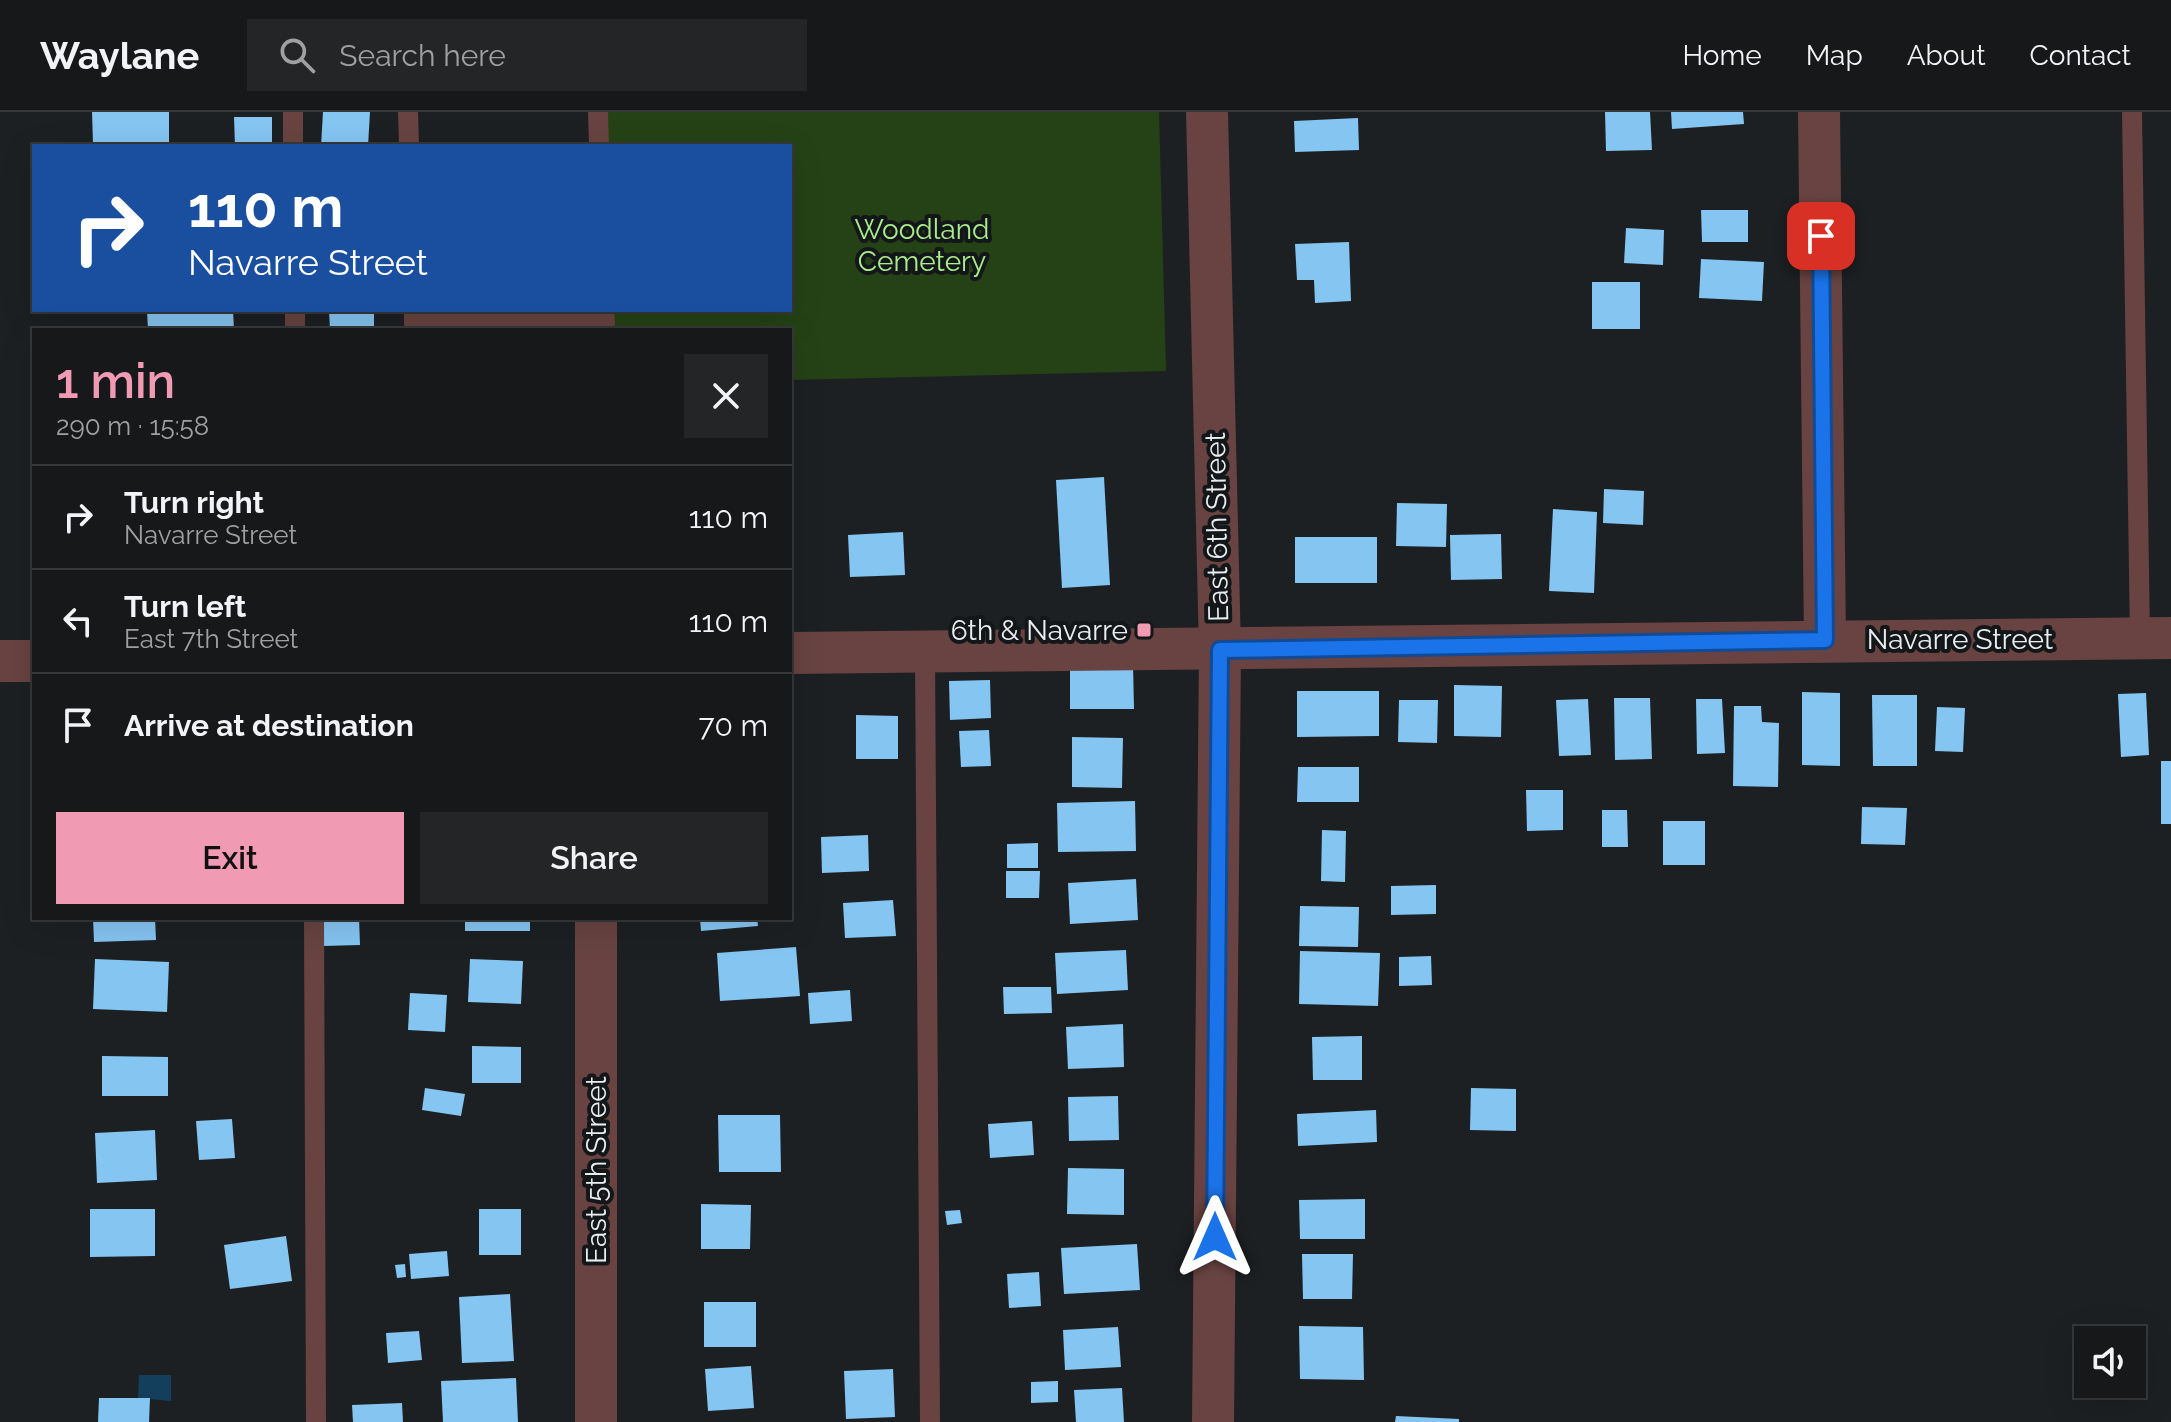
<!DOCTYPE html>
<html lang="en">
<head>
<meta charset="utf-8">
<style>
  body { margin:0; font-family:Raleway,sans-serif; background:#232527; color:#f1f3f6; height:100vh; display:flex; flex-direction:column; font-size:30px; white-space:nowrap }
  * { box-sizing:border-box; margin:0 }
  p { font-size:26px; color:#9ea0a2 }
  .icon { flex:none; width:44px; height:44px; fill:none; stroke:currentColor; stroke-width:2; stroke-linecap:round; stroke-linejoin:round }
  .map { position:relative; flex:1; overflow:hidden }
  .details { position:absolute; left:32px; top:216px; width:760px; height:592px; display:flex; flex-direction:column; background:#16181a; border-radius:0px; box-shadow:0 8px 32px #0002,0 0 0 2px #353739 }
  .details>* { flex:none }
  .hud { position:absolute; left:32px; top:32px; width:760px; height:168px; border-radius:0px; box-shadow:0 8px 32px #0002,0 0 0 2px #353739; background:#1a4fa0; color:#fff; overflow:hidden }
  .fabs { position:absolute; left:2074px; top:1214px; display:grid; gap:16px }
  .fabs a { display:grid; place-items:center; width:72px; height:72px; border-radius:0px; background:#16181a; box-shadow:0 8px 32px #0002,0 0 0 2px #353739; font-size:40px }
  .pin { position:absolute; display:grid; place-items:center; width:68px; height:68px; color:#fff; margin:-34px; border-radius:16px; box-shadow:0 4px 12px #0006 }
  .me { position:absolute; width:88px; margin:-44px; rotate:0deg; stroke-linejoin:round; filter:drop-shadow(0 0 6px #0008) }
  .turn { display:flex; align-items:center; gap:28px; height:168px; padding:0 24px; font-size:36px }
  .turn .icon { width:104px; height:104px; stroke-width:2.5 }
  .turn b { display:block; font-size:56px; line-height:68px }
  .round { display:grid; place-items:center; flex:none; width:84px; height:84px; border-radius:0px; background:#232527 }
  .headline { display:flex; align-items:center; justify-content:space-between; height:136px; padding:0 24px }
  h1 { font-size:48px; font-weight:600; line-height:60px; color:#f19ab3 }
  .button { display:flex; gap:16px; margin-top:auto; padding:16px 24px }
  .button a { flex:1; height:92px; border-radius:0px; background:#f19ab3; color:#111; font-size:32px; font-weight:600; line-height:92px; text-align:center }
  .button a+a { background:#232527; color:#f1f3f6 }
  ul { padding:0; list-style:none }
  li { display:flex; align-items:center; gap:24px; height:104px; padding:0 24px; border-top:2px solid #353739 }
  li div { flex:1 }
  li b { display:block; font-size:30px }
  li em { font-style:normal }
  header { display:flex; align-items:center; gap:48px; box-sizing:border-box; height:112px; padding:0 40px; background:#16181a; border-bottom:2px solid #353739 }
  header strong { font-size:38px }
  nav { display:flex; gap:44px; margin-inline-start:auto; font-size:28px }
  .search { width:560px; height:72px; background:#232527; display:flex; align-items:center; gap:20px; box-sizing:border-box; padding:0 28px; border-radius:0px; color:#9ea0a2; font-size:30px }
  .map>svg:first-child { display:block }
  .green { fill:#254216 }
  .water { fill:#143f5c }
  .building { fill:#85c5f2 }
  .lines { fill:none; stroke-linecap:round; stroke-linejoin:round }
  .lane { stroke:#684341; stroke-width:20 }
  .street { stroke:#684341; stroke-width:42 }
  .route-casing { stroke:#114b97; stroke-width:20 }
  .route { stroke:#1a73e8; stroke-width:14 }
  .poi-dot { fill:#f19ab3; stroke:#141719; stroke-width:3 }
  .labels { text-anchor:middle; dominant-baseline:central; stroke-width:8; stroke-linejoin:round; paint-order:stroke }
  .park-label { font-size:28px; fill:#a9ec8a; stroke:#141719 }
  .street-label { font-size:28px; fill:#eaedee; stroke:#141719 }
  .poi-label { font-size:28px; fill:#eaedee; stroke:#141719; text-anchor:end }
</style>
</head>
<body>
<header>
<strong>Waylane</strong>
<div class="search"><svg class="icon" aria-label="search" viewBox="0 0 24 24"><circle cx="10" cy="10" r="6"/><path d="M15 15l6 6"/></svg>Search here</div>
<nav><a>Home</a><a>Map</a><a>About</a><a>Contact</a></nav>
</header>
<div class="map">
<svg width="2171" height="1310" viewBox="0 0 2171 1310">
  <rect width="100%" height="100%" fill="#1d2023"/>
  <!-- green -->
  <polygon class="green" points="607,0 1159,0 1166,259 790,268 790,218 613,218 612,198 790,198 790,34 608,34"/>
  <!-- water -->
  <polygon class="water" points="139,1263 171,1263 171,1289 138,1286"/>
  <!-- building -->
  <g class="building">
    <polygon points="92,0 169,0 169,32 93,31"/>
    <polygon points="323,0 370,0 368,34 321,34"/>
    <polygon points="1605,0 1650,0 1652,38 1606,39"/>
    <polygon points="1671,0 1743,0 1744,12 1672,17"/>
    <polygon points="234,5 272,5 272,34 235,34"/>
    <polygon points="1358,6 1359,38 1295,40 1294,9"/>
    <polygon points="1701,98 1748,98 1748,130 1702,130"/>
    <polygon points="1626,116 1664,118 1663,153 1624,151"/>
    <polygon points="1349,130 1351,189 1315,191 1314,168 1297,168 1295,132"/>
    <polygon points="1701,147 1764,150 1762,189 1699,186"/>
    <rect x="1592" y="170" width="48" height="47"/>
    <polygon points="147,198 233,198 234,218 148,218"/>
    <polygon points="329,198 374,198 374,218 330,218"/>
    <polygon points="1104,365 1110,473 1062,476 1056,368"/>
    <polygon points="1604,377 1644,379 1643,413 1603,411"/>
    <polygon points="1397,391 1447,392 1446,435 1396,434"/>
    <polygon points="1553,397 1597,400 1594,481 1549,479"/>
    <polygon points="903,420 905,463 850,465 848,423"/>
    <polygon points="1501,422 1502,467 1451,468 1450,423"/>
    <rect x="1295" y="425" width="82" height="46"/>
    <polygon points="1070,551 1133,551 1134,597 1070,597"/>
    <polygon points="990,568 991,606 950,608 949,569"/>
    <polygon points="1454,573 1502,574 1501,625 1454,624"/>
    <polygon points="1297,579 1379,579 1379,624 1297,625"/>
    <polygon points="1802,580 1840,581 1840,654 1802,653"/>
    <polygon points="2146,581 2149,643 2121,645 2118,582"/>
    <polygon points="1872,583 1917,583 1917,654 1873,654"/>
    <polygon points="1614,586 1650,586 1652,647 1615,648"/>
    <polygon points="1588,587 1591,643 1559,644 1556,588"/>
    <polygon points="1696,587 1722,587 1725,641 1697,642"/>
    <polygon points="1399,588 1438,588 1437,631 1398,630"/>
    <polygon points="1734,594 1761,594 1762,610 1779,611 1778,675 1733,674"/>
    <polygon points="1937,595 1965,596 1963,640 1935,639"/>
    <polygon points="856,603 898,604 898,647 856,647"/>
    <polygon points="989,618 991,654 961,655 959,619"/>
    <polygon points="1072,625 1123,626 1122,676 1072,675"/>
    <rect x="2161" y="649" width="10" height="63"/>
    <polygon points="1298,655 1359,655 1359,690 1297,690"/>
    <polygon points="1526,678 1563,678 1563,718 1527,719"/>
    <polygon points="1135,689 1136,739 1058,740 1057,691"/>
    <polygon points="1862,695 1907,696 1905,733 1861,732"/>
    <polygon points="1602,698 1627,698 1628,735 1602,735"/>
    <rect x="1663" y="709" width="42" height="44"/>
    <polygon points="1322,718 1346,719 1345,770 1321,769"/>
    <polygon points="868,723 869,759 822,761 821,725"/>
    <polygon points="1038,731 1038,756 1007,756 1007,732"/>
    <polygon points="1006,759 1040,759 1039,786 1006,786"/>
    <polygon points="1136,767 1138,808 1070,812 1068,771"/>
    <polygon points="1436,773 1436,802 1391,803 1391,774"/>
    <polygon points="893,788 896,824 845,826 843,791"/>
    <polygon points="1300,794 1359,795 1358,835 1299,834"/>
    <polygon points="93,806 155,806 156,828 94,830"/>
    <polygon points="322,806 359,806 360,833 323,834"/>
    <rect x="465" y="806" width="65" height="13"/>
    <polygon points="700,806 757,806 758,814 701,819"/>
    <polygon points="796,835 800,884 720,889 717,841"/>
    <polygon points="1126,838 1128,878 1057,882 1055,841"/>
    <polygon points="1300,839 1380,841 1378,894 1299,892"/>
    <polygon points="1431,844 1432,873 1399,874 1399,845"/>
    <polygon points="95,847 169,850 167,900 93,897"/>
    <polygon points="470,847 523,849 521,892 468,890"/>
    <polygon points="1003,875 1051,875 1052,901 1004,902"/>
    <polygon points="850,878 852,909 810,912 808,881"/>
    <polygon points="410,881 447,883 445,920 408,918"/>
    <polygon points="1123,912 1124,955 1068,957 1066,915"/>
    <polygon points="1362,924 1362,968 1313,968 1312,925"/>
    <polygon points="472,934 521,935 521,971 472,971"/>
    <polygon points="102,944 168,945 168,984 102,984"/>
    <polygon points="425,976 465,982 461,1004 422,998"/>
    <polygon points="1471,976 1516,977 1516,1019 1470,1018"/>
    <polygon points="1118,984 1119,1028 1069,1029 1068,985"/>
    <polygon points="1376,998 1377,1030 1298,1034 1297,1002"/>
    <polygon points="718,1003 780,1003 781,1060 719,1060"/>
    <polygon points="232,1007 235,1046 199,1048 196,1009"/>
    <polygon points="1032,1009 1034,1043 990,1046 988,1012"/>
    <polygon points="155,1018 157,1068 97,1071 95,1021"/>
    <polygon points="1068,1056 1124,1057 1124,1103 1067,1102"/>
    <polygon points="1365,1087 1365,1127 1300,1127 1299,1088"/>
    <polygon points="701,1092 751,1093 750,1137 701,1137"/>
    <polygon points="90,1097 155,1097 155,1144 90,1145"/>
    <rect x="479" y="1097" width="42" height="46"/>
    <polygon points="960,1098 962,1111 947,1113 945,1099"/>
    <polygon points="286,1124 292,1169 230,1177 224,1133"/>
    <polygon points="1137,1132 1140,1178 1064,1182 1061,1136"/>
    <polygon points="447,1139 449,1164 411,1167 409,1142"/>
    <polygon points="1302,1142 1353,1142 1352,1187 1303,1187"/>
    <polygon points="405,1152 406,1165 397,1166 395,1153"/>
    <polygon points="1039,1160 1041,1194 1009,1196 1007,1162"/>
    <polygon points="510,1182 514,1249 462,1251 459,1185"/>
    <rect x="704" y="1190" width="52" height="45"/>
    <polygon points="1299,1214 1363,1215 1364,1268 1300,1267"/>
    <polygon points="1118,1215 1121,1255 1065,1258 1063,1218"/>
    <polygon points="419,1219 422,1248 388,1251 386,1221"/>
    <polygon points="751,1254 754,1296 708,1299 705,1257"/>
    <polygon points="893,1257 895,1305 846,1307 844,1259"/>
    <polygon points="516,1266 518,1310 443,1310 441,1269"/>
    <polygon points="1058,1269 1058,1290 1031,1291 1031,1270"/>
    <polygon points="1122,1276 1124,1310 1076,1310 1074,1278"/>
    <polygon points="99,1286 150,1286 149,1310 98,1310"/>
    <polygon points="402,1291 403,1310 353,1310 352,1293"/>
    <polygon points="1396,1304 1459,1307 1459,1310 1395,1310"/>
  </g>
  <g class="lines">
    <!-- lane -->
    <g class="lane">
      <polyline points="293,0 293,34"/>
      <polyline points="408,0 409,34"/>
      <polyline points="598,0 599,34"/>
      <polyline points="2132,0 2140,526"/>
      <polyline points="295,198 295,218"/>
      <polyline points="414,198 414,212 605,211 604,198"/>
      <polyline points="925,540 930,1310"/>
      <polyline points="314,806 316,1310"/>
    </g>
    <!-- street -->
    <g class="street">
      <polyline points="1207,0 1220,538 1213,1310"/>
      <polyline points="1819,0 1825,528"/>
      <polyline points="790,541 2171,526"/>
      <polyline points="0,549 34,549"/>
      <polyline points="596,1310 596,806"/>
    </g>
  </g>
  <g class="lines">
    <defs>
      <polyline id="route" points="1215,1125 1220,538 1825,528 1821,124"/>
    </defs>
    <!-- route casing -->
    <use href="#route" class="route-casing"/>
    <!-- route -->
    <use href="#route" class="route"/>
  </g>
  <!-- markers -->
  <rect class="poi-dot" x="1136" y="510" width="16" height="16" rx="4"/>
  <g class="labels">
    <!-- park labels -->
    <g class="park-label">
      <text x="922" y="117">Woodland<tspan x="922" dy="32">Cemetery</tspan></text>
    </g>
    <!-- street labels -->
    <g class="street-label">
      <text transform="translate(1217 415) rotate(-91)">East 6th Street</text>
      <text x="1960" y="527">Navarre Street</text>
      <text transform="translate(596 1058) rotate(-90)">East 5th Street</text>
    </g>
    <!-- poi labels -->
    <g class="poi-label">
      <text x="1128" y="518">6th &amp; Navarre</text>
    </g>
  </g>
</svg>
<div class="fabs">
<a><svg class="icon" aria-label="sound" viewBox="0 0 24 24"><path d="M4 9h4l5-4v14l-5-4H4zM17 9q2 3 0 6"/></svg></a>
</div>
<div class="pin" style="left:1821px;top:124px;background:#d93025"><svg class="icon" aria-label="arrive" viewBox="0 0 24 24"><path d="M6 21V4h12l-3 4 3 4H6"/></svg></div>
<svg class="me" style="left:1215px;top:1125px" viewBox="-20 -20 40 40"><path d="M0-17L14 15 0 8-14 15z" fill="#1a73e8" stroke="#fff" stroke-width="4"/></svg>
<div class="hud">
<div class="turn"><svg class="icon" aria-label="right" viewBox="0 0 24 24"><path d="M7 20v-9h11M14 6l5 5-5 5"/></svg><div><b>110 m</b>Navarre Street</div></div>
</div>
<section class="details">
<div class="headline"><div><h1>1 min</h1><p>290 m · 15:58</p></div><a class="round"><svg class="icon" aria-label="close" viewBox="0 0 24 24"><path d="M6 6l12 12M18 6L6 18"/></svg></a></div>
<ul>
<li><svg class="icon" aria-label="right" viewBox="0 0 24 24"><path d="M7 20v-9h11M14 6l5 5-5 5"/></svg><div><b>Turn right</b><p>Navarre Street</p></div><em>110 m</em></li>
<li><svg class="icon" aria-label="left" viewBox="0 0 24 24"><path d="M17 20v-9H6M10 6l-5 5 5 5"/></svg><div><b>Turn left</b><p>East 7th Street</p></div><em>110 m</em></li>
<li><svg class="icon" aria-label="arrive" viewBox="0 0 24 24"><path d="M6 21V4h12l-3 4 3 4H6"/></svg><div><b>Arrive at destination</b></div><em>70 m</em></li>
</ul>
<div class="button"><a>Exit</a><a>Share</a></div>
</section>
</div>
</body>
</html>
